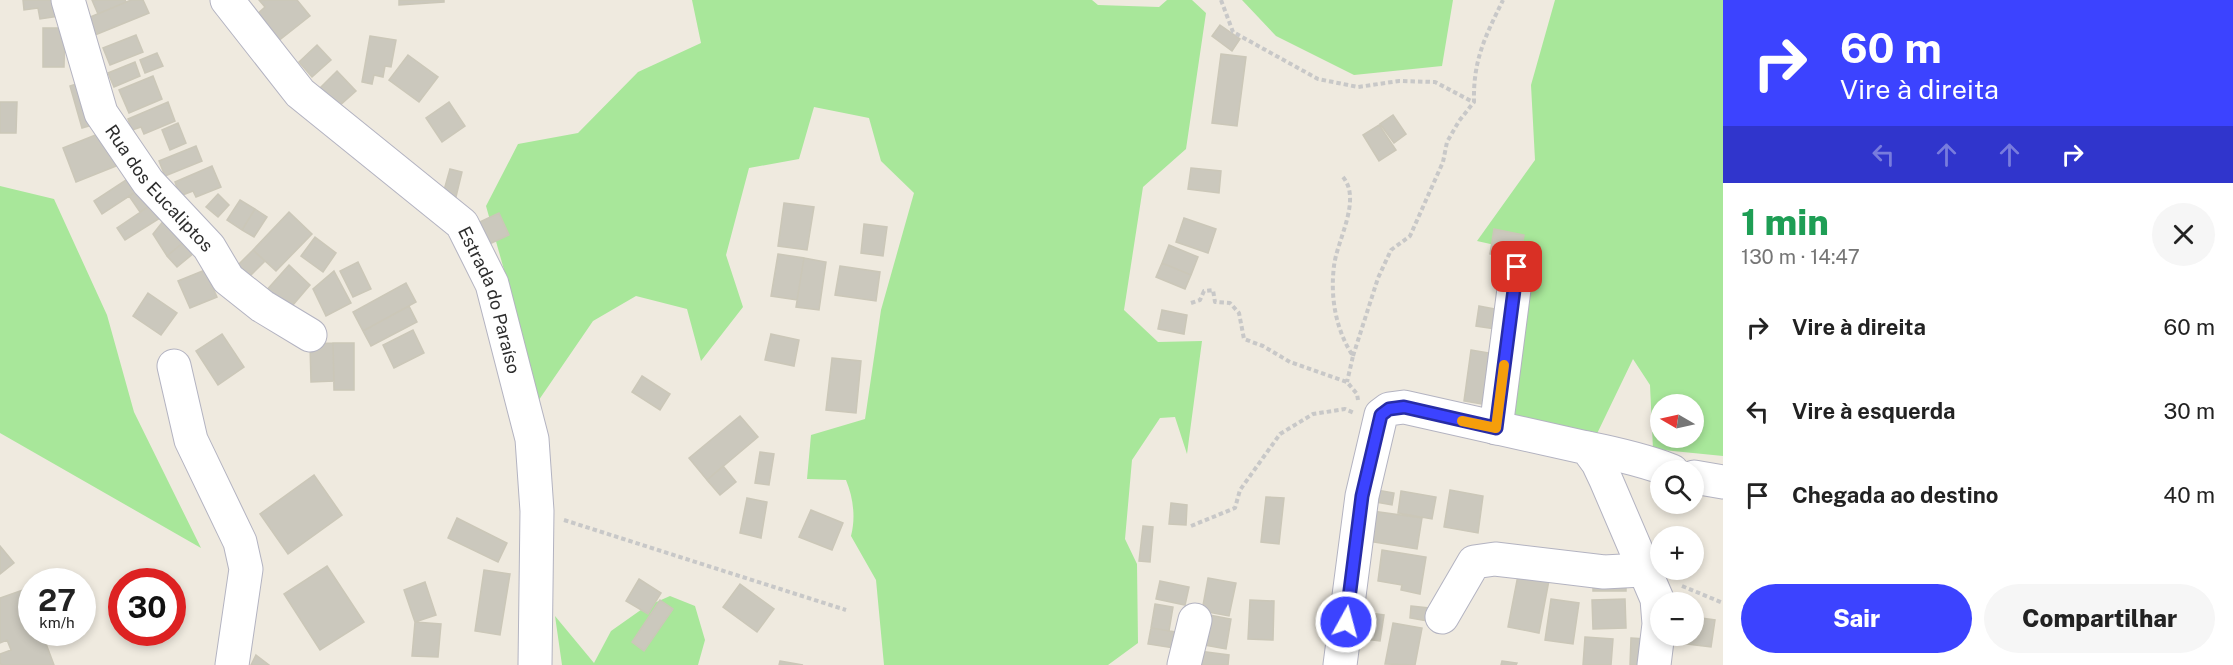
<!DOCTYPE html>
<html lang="pt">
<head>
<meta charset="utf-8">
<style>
	body { margin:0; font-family:"Public Sans",sans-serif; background:#f6f6f6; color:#222; height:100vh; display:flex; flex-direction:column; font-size:22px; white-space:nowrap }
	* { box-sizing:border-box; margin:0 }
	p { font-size:20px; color:#767676 }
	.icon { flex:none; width:33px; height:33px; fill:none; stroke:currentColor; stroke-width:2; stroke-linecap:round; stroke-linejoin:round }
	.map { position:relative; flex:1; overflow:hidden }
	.side { display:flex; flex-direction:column; background:#fff; width:510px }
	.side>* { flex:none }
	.guide { background:#3c43ff; color:#fff; overflow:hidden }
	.needle { width:39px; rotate:279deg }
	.buttons { position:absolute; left:1650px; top:394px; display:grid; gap:12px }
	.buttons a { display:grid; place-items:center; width:54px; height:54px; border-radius:50%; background:#fff; box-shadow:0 3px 9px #0003; font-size:30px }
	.speed { position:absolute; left:18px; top:568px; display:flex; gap:12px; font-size:30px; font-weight:700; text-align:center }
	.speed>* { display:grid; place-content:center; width:78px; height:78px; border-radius:50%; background:#fff; box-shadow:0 3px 9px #0003; line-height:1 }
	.speed small { font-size:15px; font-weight:400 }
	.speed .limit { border:9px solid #d22; background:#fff; color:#111 }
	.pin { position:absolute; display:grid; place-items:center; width:51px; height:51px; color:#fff; margin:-26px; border-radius:12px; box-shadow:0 3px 9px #0006 }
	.me { position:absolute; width:66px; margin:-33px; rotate:7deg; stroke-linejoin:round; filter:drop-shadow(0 0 4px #0008) }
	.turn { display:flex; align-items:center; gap:21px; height:126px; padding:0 18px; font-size:27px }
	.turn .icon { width:78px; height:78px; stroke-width:2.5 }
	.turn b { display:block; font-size:42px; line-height:51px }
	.lanes { display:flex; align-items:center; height:57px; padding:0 18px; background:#0003; justify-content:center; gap:30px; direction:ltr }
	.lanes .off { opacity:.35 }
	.round { display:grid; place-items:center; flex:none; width:63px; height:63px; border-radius:32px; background:#f6f6f6 }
	.summary { display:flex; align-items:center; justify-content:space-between; height:102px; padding:0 18px }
	h1 { font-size:36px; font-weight:800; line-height:45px; color:#1e9e55 }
	.button { display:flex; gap:12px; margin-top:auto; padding:12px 18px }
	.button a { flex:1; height:69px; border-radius:36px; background:#3c43ff; color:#fff; font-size:24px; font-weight:800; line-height:69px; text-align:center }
	.button a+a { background:#f6f6f6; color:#222 }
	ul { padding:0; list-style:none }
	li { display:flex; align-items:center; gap:18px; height:84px; padding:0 18px }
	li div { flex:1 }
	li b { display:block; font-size:22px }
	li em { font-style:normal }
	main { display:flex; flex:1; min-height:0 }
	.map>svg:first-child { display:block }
	.green { fill:#a8e79a; fill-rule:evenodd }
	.building { fill:#cbc8bd; stroke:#cbc7b8; stroke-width:1.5 }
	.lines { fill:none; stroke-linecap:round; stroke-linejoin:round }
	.minor-casing { stroke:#b3b3c1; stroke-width:35 }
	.path { stroke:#c8c8c8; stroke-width:4; stroke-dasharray:4.5 3; stroke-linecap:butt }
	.minor { stroke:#fff; stroke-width:33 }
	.route-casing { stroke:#272ca6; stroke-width:15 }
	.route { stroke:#3c43ff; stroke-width:10 }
	.slow { stroke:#f59e0b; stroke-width:10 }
	.labels { text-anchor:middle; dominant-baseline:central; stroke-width:6; stroke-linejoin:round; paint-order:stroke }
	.street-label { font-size:18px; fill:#2d2d2d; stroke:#fff }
</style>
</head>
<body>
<main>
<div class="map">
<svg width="1723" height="665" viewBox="0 0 1723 665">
	<rect width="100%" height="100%" fill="#efeadf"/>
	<!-- green -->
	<path class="green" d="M692,0H1092L1098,5L1159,7L1167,0H1192L1206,13L1186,149L1143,187L1124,310L1158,342L1202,341L1187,454L1175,417L1160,418L1132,460L1125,539L1137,564L1138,643L1108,665H884L876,580L851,536C856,517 853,497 846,480L807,479L811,435L865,419L881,310L914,193L881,161L869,118L814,107L799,159L749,168L726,255L743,307L701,361L687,309L636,296L593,321L532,410L510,291L486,206L518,144L578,133L638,72L701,43Z
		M1242,0H1453L1442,66L1354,75L1276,36Z
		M1555,0H1723V456L1653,449L1650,385L1633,359L1593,442L1510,416L1531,253L1477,241L1535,160L1531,85ZM1660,405H1694V438H1660Z
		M0,186L54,199L107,315L134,412L201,548L0,433Z
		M670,596L695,606L705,640L698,665H562L555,616L594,663L611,631L645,607Z"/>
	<!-- building -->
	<path class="building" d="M23,0H59L67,15L40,19L38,8L24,10Z
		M92,0H125L126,2L98,14Z
		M131,0H143L149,13L95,35L88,18Z
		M259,0H297L310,16L277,42L256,15L265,7Z
		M399,0H444V2L399,5Z
		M1220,25L1240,39L1232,51L1212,36Z
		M43,28H65L64,67H43Z
		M136,35L143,52L110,65L103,48Z
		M370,36L396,40L391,67L385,66L383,77L374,75L372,84L362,82Z
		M317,45L331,60L312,77L299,62Z
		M157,53L163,66L145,73L140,60Z
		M1221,54L1246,57L1237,126L1212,123Z
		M408,55L438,77L419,102L389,80Z
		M135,62L140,76L114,87L108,73Z
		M337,71L356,91L338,107L320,88Z
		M153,76L162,99L129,113L119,90Z
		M86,81L99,123L82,128L70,86Z
		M0,102H17L16,133H0Z
		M168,102L175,121L144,134L141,127L132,130L128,119Z
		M449,102L465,126L442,142L426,118Z
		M1393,115L1406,134L1394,143L1380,124Z
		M178,123L186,143L170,150L162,130Z
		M1379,125L1396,150L1379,161L1363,135Z
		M103,132L116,166L76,182L63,148Z
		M196,146L202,161L165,176L159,161Z
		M212,166L221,187L196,197L193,191L180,196L175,182Z
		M1191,168L1221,171L1219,193L1188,189Z
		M450,169L462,172L454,205L441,201Z
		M132,176L140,189L102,214L94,201Z
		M140,189L151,205L140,212L129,196Z
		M218,194L229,205L218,217L206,207Z
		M240,200L255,209L242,230L227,220Z
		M784,203L814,207L807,250L778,246Z
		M151,205L160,218L125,240L117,228Z
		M255,209L267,217L254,237L242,230Z
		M289,212L312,234L276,271L253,250Z
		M499,213L509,235L483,247L473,225Z
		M168,215L191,236L167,256L153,234Z
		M1184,218L1216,229L1208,253L1176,242Z
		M864,224L887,227L883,256L861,253Z
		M1494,229L1524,235L1520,259L1490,254Z
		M191,236L200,248L177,267L167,256Z
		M315,237L336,253L323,272L301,256Z
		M1169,245L1198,257L1191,275L1162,263Z
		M253,250L265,261L250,276L238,265Z
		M778,254L804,258L797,300L771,296Z
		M804,258L826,262L819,310L796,307Z
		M358,262L371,289L353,297L340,271Z
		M1162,263L1191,275L1185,289L1156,277Z
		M289,265L310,285L287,312L265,292Z
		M840,266L880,272L876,301L835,295Z
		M205,270L217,297L190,308L178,281Z
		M334,271L351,303L326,316L313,289Z
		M406,283L416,302L363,331L353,312Z
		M148,293L177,313L161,335L133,316Z
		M409,306L417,322L371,346L363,331Z
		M1479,306L1506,311L1502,330L1476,326Z
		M1162,310L1187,315L1184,334L1158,329Z
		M413,330L424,353L394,368L383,345Z
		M222,334L244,367L218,385L196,351Z
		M771,334L799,340L794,366L765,360Z
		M333,343L334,381L311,382L310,344Z
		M333,343H354V390H334Z
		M1471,350L1501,355L1493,406L1464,401Z
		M832,358L861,361L856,413L826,410Z
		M642,376L670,394L660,410L632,392Z
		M740,416L758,437L707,480L689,458Z
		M760,452L774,454L769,485L755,483Z
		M723,466L736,482L720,495L707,480Z
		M314,475L342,515L288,554L260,514Z
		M1377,490L1394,493L1392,505L1375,502Z
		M1450,490L1483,496L1478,533L1444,527Z
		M1401,491L1436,497L1432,519L1398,513Z
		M1266,497L1284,498L1279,544L1261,542Z
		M747,498L767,502L761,538L740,533Z
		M1171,503L1187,505L1186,525L1169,524Z
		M811,510L843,523L832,550L799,537Z
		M1372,511L1422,518L1417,549L1367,541Z
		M457,518L507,543L498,562L448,538Z
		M1143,526L1153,527L1150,562L1139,561Z
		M0,546L14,563L0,574Z
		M1382,550L1426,557L1420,594L1401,590L1402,585L1378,581Z
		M327,566L364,622L320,650L284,594Z
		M484,570L510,574L500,635L475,631Z
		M1519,570L1550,575L1539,633L1508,627Z
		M1593,577H1626V591H1593Z
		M1208,578L1236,583L1229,616L1202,611Z
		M639,579L661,593L648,614L626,601Z
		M1160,581L1189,587L1185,605L1156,599Z
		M425,582L436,615L415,622L404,590Z
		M740,584L774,609L757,632L723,607Z
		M26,589L32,603V633H42L54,665H1L0,662V654L11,650L7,640L0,643V598Z
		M1551,599L1579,603L1573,644L1545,640Z
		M1625,599L1626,628L1593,629L1592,600Z
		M660,600L673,609L644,651L632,642Z
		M1250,600L1274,601L1273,640L1248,639Z
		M1155,604L1173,607L1169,631L1151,628Z
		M1411,606L1429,608L1427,621L1410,618Z
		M1362,612L1384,615L1380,641L1357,638Z
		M1204,614L1231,619L1226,649L1198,644Z
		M1694,617L1715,620L1711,647L1679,643L1680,636H1694Z
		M415,622L441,624L438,657L412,656Z
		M1393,623L1422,628L1415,665L1385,664Z
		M1151,628L1183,633L1180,649L1148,644Z
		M1585,637L1613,639L1611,665H1583Z
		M1631,638L1646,639L1645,665H1630Z
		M1191,650L1229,655L1228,665H1189Z
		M256,655L269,665H251Z
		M780,661L803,665H779Z
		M1502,661L1517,663L1516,665H1501Z"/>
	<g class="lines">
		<!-- minor casing -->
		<g class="minor-casing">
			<g id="minor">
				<path id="s1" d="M68,0L101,113L148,182L209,247L228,279L262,306L310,335"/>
				<path id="s2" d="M227,0L300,93L462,224L492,284L532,439L537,511L535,665"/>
				<path d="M174,366L191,440L240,542L246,569L232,665"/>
				<path d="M1496,428L1517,266"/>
				<path d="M1587,448C1617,454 1644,460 1672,471"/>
				<path d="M1694,477L1723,482"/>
				<path d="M1442,617L1474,562L1495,559L1604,572L1642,570"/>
				<path d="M1184,665L1195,620"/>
				<path d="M1340,665L1362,496L1381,415L1389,409L1404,407L1587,448L1598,463L1606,480L1657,599L1659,624L1654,665"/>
			</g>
		</g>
		<!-- path -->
		<path class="path" d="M1221,0L1233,32L1318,79L1358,87L1399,81L1435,82L1473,102
			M1343,177C1362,200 1337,240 1334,266C1330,298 1336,330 1353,356L1347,382
			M1191,303L1200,300L1204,291L1213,290L1215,302L1230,303L1239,313L1244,339L1263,346L1290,362L1347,382L1357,394L1358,400
			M1353,356L1378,278L1391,250L1410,236L1443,162L1447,142L1459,121L1474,102C1473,60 1485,37 1503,0
			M564,520L846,610
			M1191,526L1235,508L1240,490L1280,434L1313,414L1345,409L1354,413
			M1682,586L1723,603"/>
		<!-- minor -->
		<use href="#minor" class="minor"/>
	</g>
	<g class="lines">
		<!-- route casing -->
		<g class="route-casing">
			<path id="route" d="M1346,622L1362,496L1381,415L1389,409L1404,407L1496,428L1517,267"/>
		</g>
		<!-- route -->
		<use href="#route" class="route"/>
		<!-- slow -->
		<path class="slow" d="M1462,421L1496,428L1504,365"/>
	</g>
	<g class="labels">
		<!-- street labels -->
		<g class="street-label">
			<text stroke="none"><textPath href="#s1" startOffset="213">Rua dos Eucaliptos</textPath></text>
			<text stroke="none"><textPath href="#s2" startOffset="408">Estrada do Paraíso</textPath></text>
		</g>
	</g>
</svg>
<div class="buttons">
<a><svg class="needle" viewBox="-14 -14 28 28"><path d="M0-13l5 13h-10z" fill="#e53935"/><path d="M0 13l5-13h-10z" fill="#767676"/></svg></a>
<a><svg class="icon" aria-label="search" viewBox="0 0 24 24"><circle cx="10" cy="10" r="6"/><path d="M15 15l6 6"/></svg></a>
<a>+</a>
<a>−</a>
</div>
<div class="speed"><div>27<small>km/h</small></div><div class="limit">30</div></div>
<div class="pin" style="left:1517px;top:267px;background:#d93025"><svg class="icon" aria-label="arrive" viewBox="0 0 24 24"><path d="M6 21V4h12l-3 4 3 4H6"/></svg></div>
<svg class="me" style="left:1346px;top:622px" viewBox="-20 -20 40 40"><circle r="17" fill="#3c43ff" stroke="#fff" stroke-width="3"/><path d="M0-11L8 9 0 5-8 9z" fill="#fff"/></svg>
</div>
<section class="side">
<div class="guide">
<div class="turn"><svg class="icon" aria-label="right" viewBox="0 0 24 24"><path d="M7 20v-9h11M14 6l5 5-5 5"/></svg><div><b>60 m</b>Vire à direita</div></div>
<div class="lanes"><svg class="icon off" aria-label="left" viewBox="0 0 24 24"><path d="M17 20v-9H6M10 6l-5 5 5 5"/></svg><svg class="icon off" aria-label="ahead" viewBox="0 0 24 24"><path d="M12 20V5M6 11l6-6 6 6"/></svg><svg class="icon off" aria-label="ahead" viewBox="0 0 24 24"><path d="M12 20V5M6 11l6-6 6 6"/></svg><svg class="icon" aria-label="right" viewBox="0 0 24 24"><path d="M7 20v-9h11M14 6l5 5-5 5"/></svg></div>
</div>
<div class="summary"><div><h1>1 min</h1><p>130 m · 14:47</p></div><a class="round"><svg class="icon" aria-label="close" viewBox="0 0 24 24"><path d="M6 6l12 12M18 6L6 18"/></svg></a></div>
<ul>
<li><svg class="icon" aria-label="right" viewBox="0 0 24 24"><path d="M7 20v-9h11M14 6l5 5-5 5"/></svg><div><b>Vire à direita</b></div><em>60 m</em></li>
<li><svg class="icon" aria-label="left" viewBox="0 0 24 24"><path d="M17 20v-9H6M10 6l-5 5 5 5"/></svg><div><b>Vire à esquerda</b></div><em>30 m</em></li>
<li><svg class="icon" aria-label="arrive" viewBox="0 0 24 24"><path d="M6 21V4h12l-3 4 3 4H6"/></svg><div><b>Chegada ao destino</b></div><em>40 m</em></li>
</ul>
<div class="button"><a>Sair</a><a>Compartilhar</a></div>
</section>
</main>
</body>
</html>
